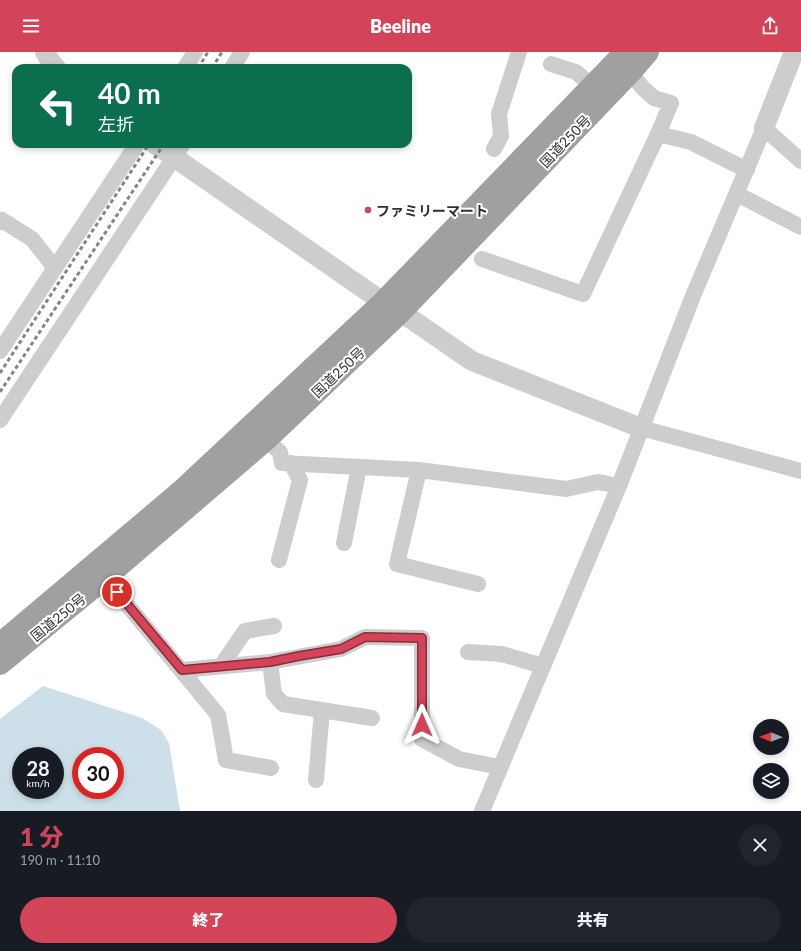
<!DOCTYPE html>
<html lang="ja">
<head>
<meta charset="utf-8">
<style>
	body { margin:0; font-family:Lato,"Noto Sans JP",sans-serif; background:#20242c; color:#f1f3f6; height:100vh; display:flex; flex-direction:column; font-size:15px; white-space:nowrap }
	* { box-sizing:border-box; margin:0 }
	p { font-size:13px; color:#9ea1a6 }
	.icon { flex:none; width:22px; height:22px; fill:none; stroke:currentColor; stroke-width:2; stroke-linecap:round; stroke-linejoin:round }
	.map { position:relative; height:759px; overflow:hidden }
	.side { display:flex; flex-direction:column; background:#171b24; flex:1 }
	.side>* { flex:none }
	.banner { position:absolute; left:12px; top:12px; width:400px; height:84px; border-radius:12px; box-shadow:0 2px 6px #0003; background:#0b6e4f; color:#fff; overflow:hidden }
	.needle { width:26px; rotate:271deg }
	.fabs { position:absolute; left:753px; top:667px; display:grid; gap:8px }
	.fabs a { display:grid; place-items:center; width:36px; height:36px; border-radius:50%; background:#171b24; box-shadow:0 2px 6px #0003; font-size:20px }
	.speed { position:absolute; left:12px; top:695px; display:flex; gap:8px; font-size:20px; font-weight:700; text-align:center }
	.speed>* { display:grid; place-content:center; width:52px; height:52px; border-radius:50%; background:#171b24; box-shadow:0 2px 6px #0003; line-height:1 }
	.speed small { font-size:10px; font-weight:400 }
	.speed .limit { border:6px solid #d22; background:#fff; color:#111 }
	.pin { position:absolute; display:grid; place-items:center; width:34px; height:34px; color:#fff; margin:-17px; border:2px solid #fff; border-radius:50%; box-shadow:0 1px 4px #0007 }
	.me { position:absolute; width:44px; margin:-22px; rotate:0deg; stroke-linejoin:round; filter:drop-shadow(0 0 3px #0008) }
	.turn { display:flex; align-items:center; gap:14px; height:84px; padding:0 20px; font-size:18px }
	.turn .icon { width:52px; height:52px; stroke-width:2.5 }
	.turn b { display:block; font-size:28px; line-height:34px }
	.round { display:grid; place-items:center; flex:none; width:42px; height:42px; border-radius:21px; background:#20242c }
	.headline { display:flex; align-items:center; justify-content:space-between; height:68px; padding:0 20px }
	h1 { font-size:24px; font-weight:800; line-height:30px; color:#d44459 }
	.cta { display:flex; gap:8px; margin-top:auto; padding:8px 20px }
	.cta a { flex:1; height:46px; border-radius:24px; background:#d44459; color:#fff; font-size:16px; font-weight:800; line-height:46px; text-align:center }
	.cta a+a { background:#20242c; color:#f1f3f6 }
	header { display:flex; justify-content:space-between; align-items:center; height:52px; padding:0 20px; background:#d44459; color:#fff; font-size:18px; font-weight:800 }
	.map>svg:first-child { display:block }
	.water { fill:#cde0e9; fill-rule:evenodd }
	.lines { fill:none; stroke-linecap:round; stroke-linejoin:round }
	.minor { stroke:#cdcdcd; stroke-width:16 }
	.tertiary { stroke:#cdcdcd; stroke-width:20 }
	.trunk { stroke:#a0a0a0; stroke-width:22 }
	.rail { stroke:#858585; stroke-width:3; stroke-dasharray:4 3; stroke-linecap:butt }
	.route-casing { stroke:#8a2c3a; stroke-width:10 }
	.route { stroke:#d44459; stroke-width:7 }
	.poi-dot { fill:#d44459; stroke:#fff; stroke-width:1.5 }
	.labels { text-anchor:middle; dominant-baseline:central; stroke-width:4; stroke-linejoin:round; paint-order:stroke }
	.street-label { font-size:14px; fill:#303030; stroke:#fff }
	.poi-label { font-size:14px; font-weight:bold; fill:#303030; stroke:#fff; text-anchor:start }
</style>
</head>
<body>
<header><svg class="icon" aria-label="menu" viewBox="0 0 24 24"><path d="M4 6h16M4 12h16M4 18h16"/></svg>Beeline<svg class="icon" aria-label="share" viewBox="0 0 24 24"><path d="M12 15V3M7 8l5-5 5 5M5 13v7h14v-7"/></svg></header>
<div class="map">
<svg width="801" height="759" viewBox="0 0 801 759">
	<rect width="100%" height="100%" fill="#fff"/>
	<!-- water -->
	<path class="water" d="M43,634L142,666L161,678L169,691L180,759H0V667ZM21,704H55V738H21ZM81,704H115V738H81Z"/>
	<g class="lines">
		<!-- minor -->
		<path class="minor" d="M551,12L576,20L592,34
			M185,16L195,0
			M232,16L242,0
			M630,21L643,36L654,46L671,51L658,82
			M494,97L501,84L499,62L519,0
			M737,142L801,175
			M0,170L2,168L32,187L55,216
			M482,207L583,242L658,82L691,90L747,118
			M0,299L137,92
			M0,368L183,92
			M641,376L801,419
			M266,388L280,400L282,411L419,418L566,437L598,430L619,434
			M419,418L397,512L478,532
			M344,491L359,415
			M279,508L300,428L291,411
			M105,526L218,663L226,708L271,716
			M468,600L502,602L543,614
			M270,610L274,642L283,652L372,666
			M221,614L245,579L274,574
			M182,618L270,610L341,597L365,585L422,586V687L459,707L500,715
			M316,728L322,658
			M482,759L619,434L693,244L764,76L801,109"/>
		<!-- tertiary -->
		<path class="tertiary" d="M45,0L51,10L56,16
			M764,76L794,0
			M155,92L383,250L401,260L472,309L641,376"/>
		<!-- trunk -->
		<path class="trunk" d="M0,592L181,439L383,250L625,0
			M0,612L105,526L266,388L401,260L630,21L648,0"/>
		<!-- rail -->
		<path class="rail" d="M198,16L208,0
			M212,16L222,0
			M0,321L149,92
			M0,340L164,92"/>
	</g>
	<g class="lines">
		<!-- route casing -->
		<g class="route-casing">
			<path id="route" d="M117,540L182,618L270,610L299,604L341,597L365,585L422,586V673"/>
		</g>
		<!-- route -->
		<use href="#route" class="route"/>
	</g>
	<!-- markers -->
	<circle class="poi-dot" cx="368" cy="158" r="4"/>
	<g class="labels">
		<!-- street labels -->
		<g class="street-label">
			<text transform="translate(565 89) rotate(-46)">国道250号</text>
			<text transform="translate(338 320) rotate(-43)">国道250号</text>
			<text transform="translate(58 565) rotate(-39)">国道250号</text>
		</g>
		<!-- poi labels -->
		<g class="poi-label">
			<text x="376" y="158">ファミリーマート</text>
		</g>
	</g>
</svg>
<div class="fabs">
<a><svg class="needle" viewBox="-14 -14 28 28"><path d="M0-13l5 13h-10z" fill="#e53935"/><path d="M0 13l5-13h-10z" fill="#9ea1a6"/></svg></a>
<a><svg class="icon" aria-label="layers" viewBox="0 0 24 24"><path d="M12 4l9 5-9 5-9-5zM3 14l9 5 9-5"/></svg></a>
</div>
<div class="speed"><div>28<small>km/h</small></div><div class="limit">30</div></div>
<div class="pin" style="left:117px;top:540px;background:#d93025"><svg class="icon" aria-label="arrive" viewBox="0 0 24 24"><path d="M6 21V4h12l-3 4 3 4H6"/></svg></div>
<svg class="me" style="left:422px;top:673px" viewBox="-20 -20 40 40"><path d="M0-17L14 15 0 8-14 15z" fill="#d44459" stroke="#fff" stroke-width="4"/></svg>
<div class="banner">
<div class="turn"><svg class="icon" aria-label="left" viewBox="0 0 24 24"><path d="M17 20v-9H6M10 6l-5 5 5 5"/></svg><div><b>40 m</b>左折</div></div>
</div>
</div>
<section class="side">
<div class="headline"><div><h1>1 分</h1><p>190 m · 11:10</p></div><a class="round"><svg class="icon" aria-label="close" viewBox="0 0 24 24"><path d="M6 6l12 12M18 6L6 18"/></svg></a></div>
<div class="cta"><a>終了</a><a>共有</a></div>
</section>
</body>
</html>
